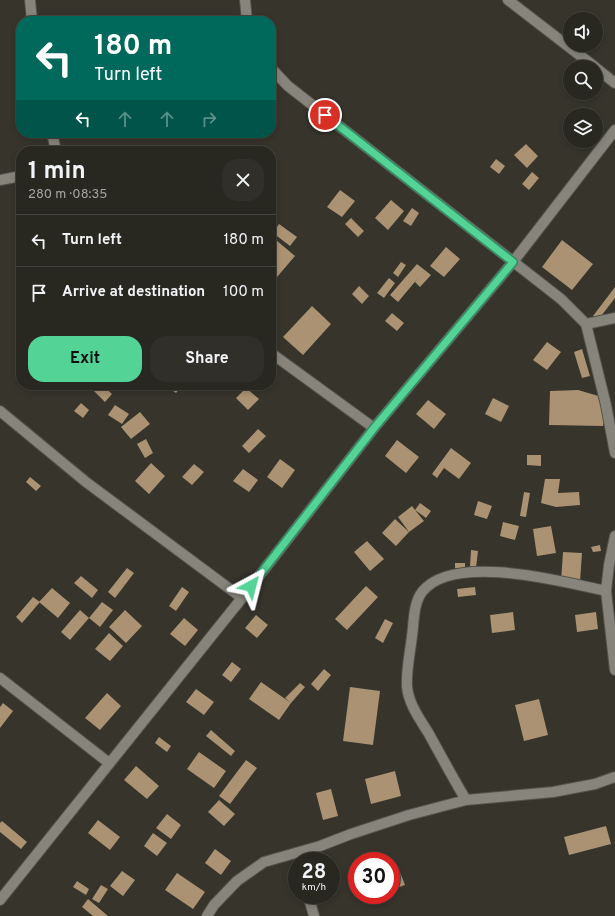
<!DOCTYPE html>
<html lang="en">
<head>
<meta charset="utf-8">
<style>
	body { margin:0; font-family:Overpass,sans-serif; background:#302f29; color:#f1f3f6; height:100vh; display:flex; flex-direction:column; font-size:15px; white-space:nowrap }
	* { box-sizing:border-box; margin:0 }
	p { font-size:13px; color:#a5a5a5 }
	.icon { flex:none; width:22px; height:22px; fill:none; stroke:currentColor; stroke-width:2; stroke-linecap:round; stroke-linejoin:round }
	.map { position:relative; flex:1; overflow:hidden }
	.panel { position:absolute; left:16px; top:146px; width:260px; height:244px; display:flex; flex-direction:column; background:#282720; border-radius:16px; box-shadow:0 2px 6px #0003,0 0 0 1px #44443e }
	.panel>* { flex:none }
	.guide { position:absolute; left:16px; top:16px; width:260px; height:122px; border-radius:16px; box-shadow:0 2px 6px #0003,0 0 0 1px #44443e; background:#00695c; color:#fff; overflow:hidden }
	.fabs { position:absolute; left:563px; top:12px; display:grid; gap:8px }
	.fabs a { display:grid; place-items:center; width:40px; height:40px; border-radius:50%; background:#282720; box-shadow:0 2px 6px #0003,0 0 0 1px #44443e; font-size:20px }
	.speed { position:absolute; left:288px; top:852px; display:flex; gap:8px; font-size:20px; font-weight:700; text-align:center }
	.speed>* { display:grid; place-content:center; width:52px; height:52px; border-radius:50%; background:#282720; box-shadow:0 2px 6px #0003,0 0 0 1px #44443e; line-height:1 }
	.speed small { font-size:10px; font-weight:400 }
	.speed .limit { border:6px solid #d22; background:#fff; color:#111 }
	.pin { position:absolute; display:grid; place-items:center; width:34px; height:34px; color:#fff; margin:-17px; border:2px solid #fff; border-radius:50%; box-shadow:0 1px 4px #0007 }
	.me { position:absolute; width:44px; margin:-22px; rotate:38deg; stroke-linejoin:round; filter:drop-shadow(0 0 3px #0008) }
	.turn { display:flex; align-items:center; gap:14px; height:84px; padding:0 12px; font-size:18px }
	.turn .icon { width:52px; height:52px; stroke-width:2.5 }
	.turn b { display:block; font-size:28px; line-height:34px }
	.lanes { display:flex; align-items:center; height:38px; padding:0 12px; background:#0003; justify-content:center; gap:20px; direction:ltr }
	.lanes .off { opacity:.35 }
	.round { display:grid; place-items:center; flex:none; width:42px; height:42px; border-radius:16px; background:#302f29 }
	.overview { display:flex; align-items:center; justify-content:space-between; height:68px; padding:0 12px }
	h1 { font-size:24px; font-weight:700; line-height:30px }
	.button { display:flex; gap:8px; margin-top:auto; padding:8px 12px }
	.button a { flex:1; height:46px; border-radius:16px; background:#53d396; color:#111; font-size:16px; font-weight:700; line-height:46px; text-align:center }
	.button a+a { background:#302f29; color:#f1f3f6 }
	ul { padding:0; list-style:none }
	li { display:flex; align-items:center; gap:12px; height:52px; padding:0 12px; border-top:1px solid #44443e }
	li div { flex:1 }
	li b { display:block; font-size:15px }
	li em { font-style:normal }
	.map>svg:first-child { display:block }
	.building { fill:#aa9272 }
	.lines { fill:none; stroke-linecap:round; stroke-linejoin:round }
	.street-casing { stroke:#53524b; stroke-width:12 }
	.street { stroke:#87847b; stroke-width:10 }
	.route-casing { stroke:#368962; stroke-width:10 }
	.route { stroke:#53d396; stroke-width:7 }
</style>
</head>
<body>
<div class="map">
<svg width="615" height="916" viewBox="0 0 615 916">
	<rect width="100%" height="100%" fill="#36342b"/>
	<!-- building -->
	<path class="building" d="M526,144L538,156L527,168L514,155Z
		M496,159L505,166L499,174L490,167Z
		M532,172L539,178L529,190L522,184Z
		M340,190L355,201L342,217L327,207Z
		M391,200L404,211L388,230L375,218Z
		M412,208L419,213L411,226L403,221Z
		M351,218L364,231L358,237L345,224Z
		M279,224L297,237L290,246L273,233Z
		M276,240L295,256L271,284V246Z
		M562,240L593,264L572,290L542,267Z
		M446,247L460,259L444,277L430,266Z
		M401,262L406,265L398,277L393,273Z
		M417,264L431,275L420,287L415,282L419,277L398,302L390,295Z
		M389,278L395,283L384,298L377,293Z
		M359,286L369,296L362,304L352,294Z
		M615,287V298L598,320L593,316Z
		M312,306L331,324L303,355L283,337Z
		M392,313L404,323L397,331L385,321Z
		M547,342L561,352L547,370L533,360Z
		M582,349L590,376L582,378L574,352Z
		M97,385H102L112,394L105,402L93,390Z
		M165,385H183L176,393Z
		M246,388L259,399L248,410L236,398Z
		M578,390L602,397L606,415L603,426L549,425L550,391Z
		M493,398L509,406L501,422L485,414Z
		M428,400L446,414L434,429L416,414Z
		M81,403L89,410L83,418L74,411Z
		M115,405L129,414L122,424L108,415Z
		M140,412L150,424L131,439L121,427Z
		M258,429L266,436L249,453L242,446Z
		M146,439L153,453L145,458L137,444Z
		M397,440L419,457L406,473L385,456Z
		M451,448L471,463L459,479L444,468L437,478L432,474Z
		M527,455H541V466L527,465Z
		M280,459L295,470L282,488L267,477Z
		M151,463L165,476L149,494L135,481Z
		M194,464L204,472L192,485L182,477Z
		M243,469L258,480L249,492L233,481Z
		M30,477L41,486L36,491L26,482Z
		M545,479H560L558,493L579,492L580,505L556,507L541,503Z
		M524,492L530,493L526,517L520,516Z
		M478,501L492,506L487,519L474,515Z
		M420,503L431,511L426,518L415,510L424,521L409,532L396,546L382,533L395,519L409,532L398,517L412,506L415,510Z
		M503,522L519,526L515,540L500,536Z
		M551,526L556,553L537,556L533,529Z
		M367,541L384,559L370,571L354,552Z
		M600,545L601,551L593,552L591,547Z
		M471,550L478,551L476,568L470,567Z
		M563,552L582,553L580,582L561,581Z
		M455,563H465V568H455Z
		M127,568L134,573L115,598L108,592Z
		M81,576L98,590L92,598L74,583Z
		M366,586L378,597L347,630L335,619Z
		M182,587L189,592L176,611L169,606Z
		M475,587L476,595L458,597L457,589Z
		M52,588L70,603L58,618L39,602Z
		M33,597L40,602L22,623L16,617Z
		M102,602L113,610L100,627L89,618Z
		M80,610L89,618L70,640L61,632Z
		M125,610L142,626L126,643L109,627Z
		M513,612L515,630L492,633L490,615Z
		M596,612L598,629L577,632L575,615Z
		M256,615L268,625L257,638L245,628Z
		M184,618L198,630L185,646L170,634Z
		M385,619L393,623L383,643L375,638Z
		M109,633L123,646L110,661L95,649Z
		M232,662L241,669L231,682L222,675Z
		M324,669L331,675L318,691L311,684Z
		M261,682L291,703L279,720L249,699Z
		M300,683L305,687L291,703L285,698Z
		M350,687L380,691L373,745L343,741Z
		M196,689L214,702L204,715L186,702Z
		M107,693L121,706L100,730L85,718Z
		M539,699L548,735L524,741L515,705Z
		M3,703L13,711L0,728V707Z
		M211,730L235,751L231,756L206,736Z
		M159,737L171,746L167,752L155,743Z
		M199,752L226,771L214,788L187,769Z
		M246,760L257,768L230,804L219,796Z
		M136,766L159,786L147,799L124,780Z
		M395,771L401,796L371,804L365,779Z
		M331,789L338,816L323,820L316,793Z
		M219,800L235,814L224,826L208,812Z
		M167,814L181,825L171,839L156,828Z
		M98,820L120,837L110,850L88,833Z
		M2,821L27,842L21,849L0,832V823Z
		M606,826L611,844L569,855L564,837Z
		M153,833L167,843L157,856L144,846Z
		M215,849L231,861L221,875L205,863Z
		M398,867L405,885L391,890V869Z
		M122,871L135,880L123,896L110,886Z
		M177,873L205,892L193,909L165,890Z
		M77,881L89,889L86,895L73,887Z
		M101,885L108,889L99,903L92,899Z
		M88,899L108,916H93L82,907Z"/>
	<g class="lines">
		<!-- street casing -->
		<g class="street-casing">
			<path id="street" d="M30,0L32,21
				M245,0L247,21
				M508,0L595,67
				M271,68L288,86L561,299L586,324L606,405L615,453
				M596,68L615,83
				M52,133L56,151
				M0,180L21,176
				M586,324L615,318
				M271,353L374,428
				M0,411L86,482L242,598
				M615,536L609,565L606,591L615,670
				M0,678L109,763
				M466,800C453,778 441,756 429,734C420,719 409,705 407,687C406,670 410,654 412,636C414,623 413,604 422,592C453,552 564,582 606,591
				M308,895L314,916
				M0,900L242,598L374,428L513,262L615,130
				M207,916L214,905L237,881L264,862L320,846L351,834L409,815L466,800L553,792L595,784L615,777"/>
		</g>
		<!-- street -->
		<use href="#street" class="street"/>
	</g>
	<g class="lines">
		<!-- route casing -->
		<g class="route-casing">
			<path id="route" d="M251,586L374,428L513,262L325,115"/>
		</g>
		<!-- route -->
		<use href="#route" class="route"/>
	</g>
</svg>
<div class="fabs">
<a><svg class="icon" aria-label="sound" viewBox="0 0 24 24"><path d="M4 9h4l5-4v14l-5-4H4zM17 9q2 3 0 6"/></svg></a>
<a><svg class="icon" aria-label="search" viewBox="0 0 24 24"><circle cx="10" cy="10" r="6"/><path d="M15 15l6 6"/></svg></a>
<a><svg class="icon" aria-label="layers" viewBox="0 0 24 24"><path d="M12 4l9 5-9 5-9-5zM3 14l9 5 9-5"/></svg></a>
</div>
<div class="speed"><div>28<small>km/h</small></div><div class="limit">30</div></div>
<div class="pin" style="left:325px;top:115px;background:#d93025"><svg class="icon" aria-label="arrive" viewBox="0 0 24 24"><path d="M6 21V4h12l-3 4 3 4H6"/></svg></div>
<svg class="me" style="left:251px;top:586px" viewBox="-20 -20 40 40"><path d="M0-17L14 15 0 8-14 15z" fill="#53d396" stroke="#fff" stroke-width="4"/></svg>
<div class="guide">
<div class="turn"><svg class="icon" aria-label="left" viewBox="0 0 24 24"><path d="M17 20v-9H6M10 6l-5 5 5 5"/></svg><div><b>180 m</b>Turn left</div></div>
<div class="lanes"><svg class="icon" aria-label="left" viewBox="0 0 24 24"><path d="M17 20v-9H6M10 6l-5 5 5 5"/></svg><svg class="icon off" aria-label="ahead" viewBox="0 0 24 24"><path d="M12 20V5M6 11l6-6 6 6"/></svg><svg class="icon off" aria-label="ahead" viewBox="0 0 24 24"><path d="M12 20V5M6 11l6-6 6 6"/></svg><svg class="icon off" aria-label="right" viewBox="0 0 24 24"><path d="M7 20v-9h11M14 6l5 5-5 5"/></svg></div>
</div>
<section class="panel">
<div class="overview"><div><h1>1 min</h1><p>280 m · 08:35</p></div><a class="round"><svg class="icon" aria-label="close" viewBox="0 0 24 24"><path d="M6 6l12 12M18 6L6 18"/></svg></a></div>
<ul>
<li><svg class="icon" aria-label="left" viewBox="0 0 24 24"><path d="M17 20v-9H6M10 6l-5 5 5 5"/></svg><div><b>Turn left</b></div><em>180 m</em></li>
<li><svg class="icon" aria-label="arrive" viewBox="0 0 24 24"><path d="M6 21V4h12l-3 4 3 4H6"/></svg><div><b>Arrive at destination</b></div><em>100 m</em></li>
</ul>
<div class="button"><a>Exit</a><a>Share</a></div>
</section>
</div>
</body>
</html>
